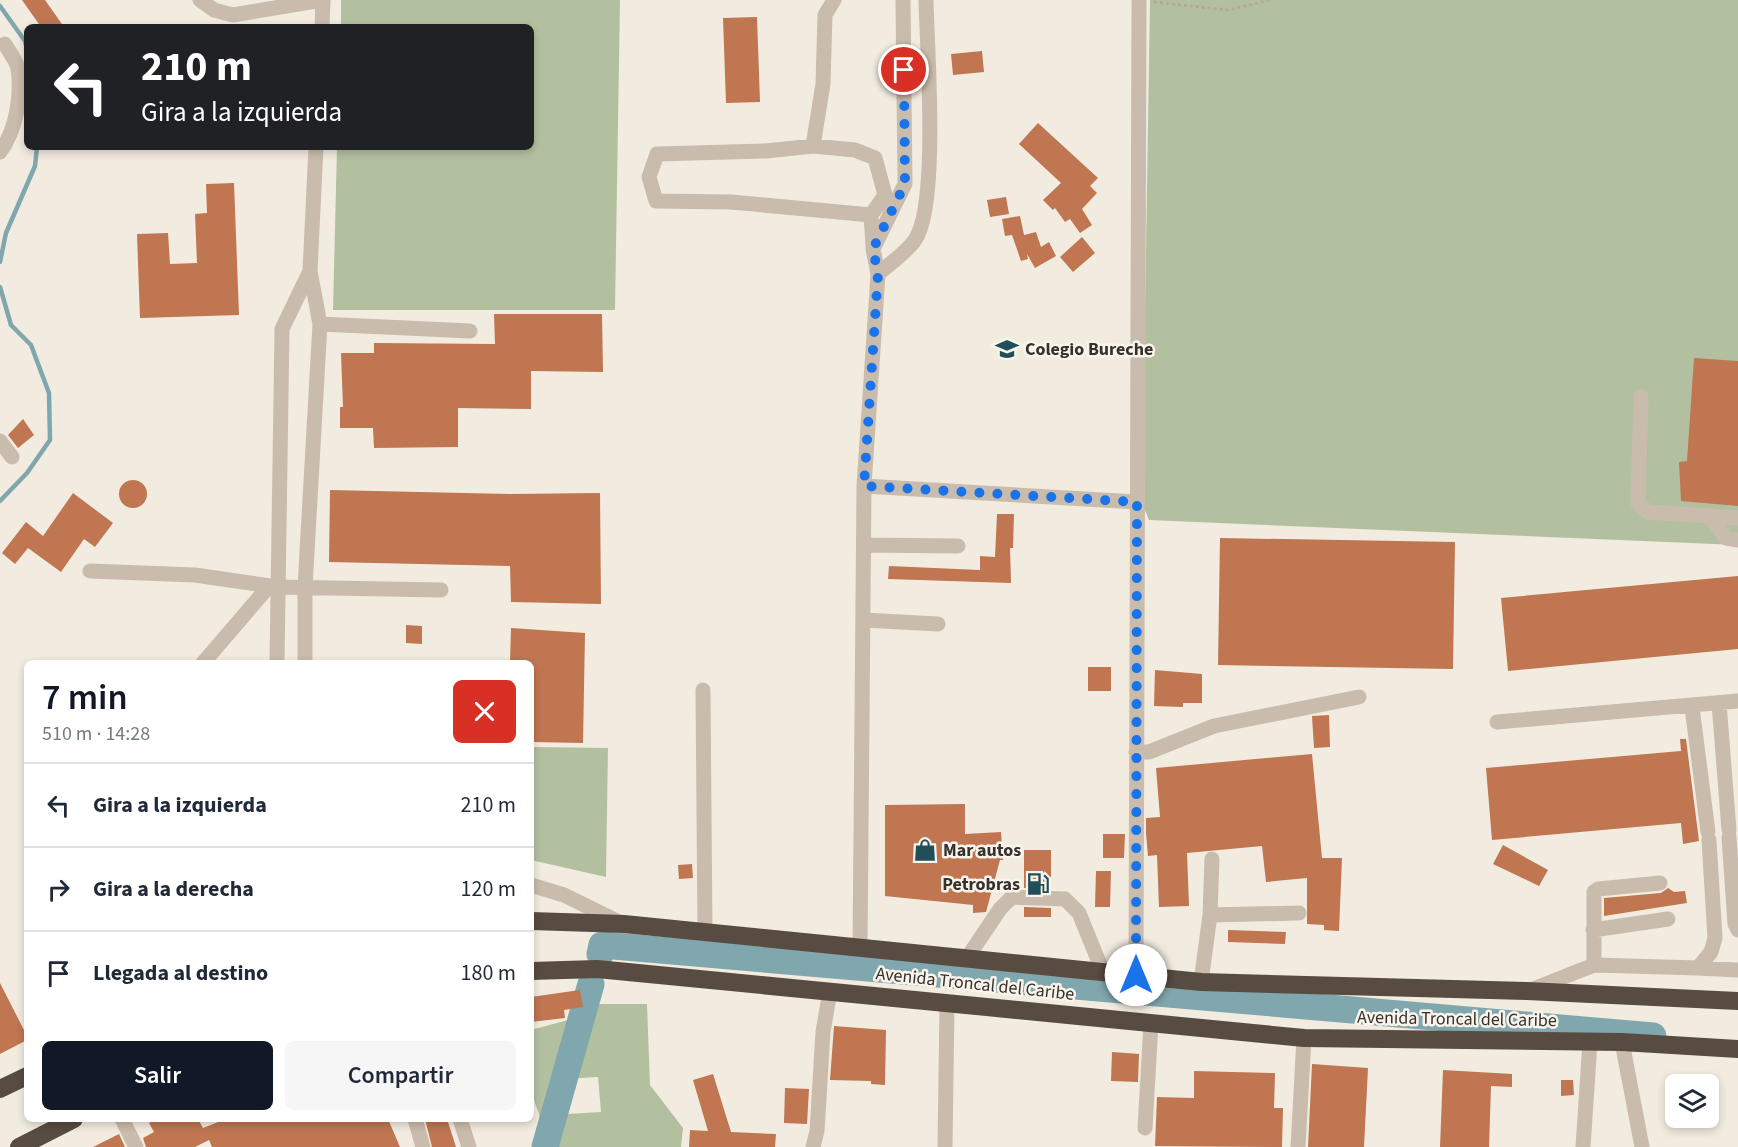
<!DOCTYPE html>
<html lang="es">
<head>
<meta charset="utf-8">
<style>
	body { margin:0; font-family:"Source Sans 3",sans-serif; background:#f6f6f7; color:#1f2937; height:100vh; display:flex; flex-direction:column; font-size:22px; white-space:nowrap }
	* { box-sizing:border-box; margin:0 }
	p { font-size:20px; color:#747a83 }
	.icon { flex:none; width:33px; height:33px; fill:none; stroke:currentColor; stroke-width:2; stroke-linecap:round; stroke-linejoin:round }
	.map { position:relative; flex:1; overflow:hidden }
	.drawer { position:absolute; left:24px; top:660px; width:510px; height:462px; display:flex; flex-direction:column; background:#fff; border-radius:9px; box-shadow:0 3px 9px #0003 }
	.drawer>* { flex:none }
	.top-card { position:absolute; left:24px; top:24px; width:510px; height:126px; border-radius:9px; box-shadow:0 3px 9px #0003; background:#202124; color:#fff; overflow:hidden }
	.tools { position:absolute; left:1665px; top:1074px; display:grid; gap:12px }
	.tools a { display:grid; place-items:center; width:54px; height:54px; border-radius:9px; background:#fff; box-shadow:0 3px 9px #0003; font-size:30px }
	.pin { position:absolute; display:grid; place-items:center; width:51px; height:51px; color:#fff; margin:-26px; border:3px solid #fff; border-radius:50%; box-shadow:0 2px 6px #0007 }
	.me { position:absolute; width:66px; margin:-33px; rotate:0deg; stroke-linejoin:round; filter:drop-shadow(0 0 4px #0008) }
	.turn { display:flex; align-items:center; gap:21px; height:126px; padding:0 18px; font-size:27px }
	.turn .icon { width:78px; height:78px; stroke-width:2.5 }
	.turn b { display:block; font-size:42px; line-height:51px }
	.round { display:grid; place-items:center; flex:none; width:63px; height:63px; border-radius:9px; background:#f6f6f7 }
	.overview { display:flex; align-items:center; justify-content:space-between; height:102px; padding:0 18px }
	h1 { font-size:36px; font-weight:600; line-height:45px; color:#111827 }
	.cta { display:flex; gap:12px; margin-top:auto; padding:12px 18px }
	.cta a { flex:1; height:69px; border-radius:9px; background:#111827; color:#fff; font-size:24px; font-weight:600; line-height:69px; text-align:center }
	.cta a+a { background:#f6f6f7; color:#1f2937 }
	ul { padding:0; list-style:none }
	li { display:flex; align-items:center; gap:18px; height:84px; padding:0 18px; border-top:2px solid #e0e1e3 }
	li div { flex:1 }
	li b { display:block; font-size:22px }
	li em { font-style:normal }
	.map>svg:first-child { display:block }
	.green { fill:#b3c0a0; fill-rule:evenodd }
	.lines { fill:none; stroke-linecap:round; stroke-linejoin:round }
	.stream { stroke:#80a7ad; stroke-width:4.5 }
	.river { stroke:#80a7ad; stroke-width:27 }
	.building { fill:#bf7651 }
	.path { stroke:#b5a796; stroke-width:3; stroke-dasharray:3 3; stroke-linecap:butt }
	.minor { stroke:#cabcac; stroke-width:15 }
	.highway { stroke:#584b42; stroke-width:18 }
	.route { stroke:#1a73e8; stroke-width:10; stroke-dasharray:0 18 }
	.labels { text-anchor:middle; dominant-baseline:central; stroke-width:5; stroke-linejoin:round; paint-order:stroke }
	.poi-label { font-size:18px; font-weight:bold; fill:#38302b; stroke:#f9f5ec; text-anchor:start }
	.street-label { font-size:18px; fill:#38302b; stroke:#f9f5ec }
</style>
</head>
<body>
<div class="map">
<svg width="1738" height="1147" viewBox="0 0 1738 1147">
	<rect width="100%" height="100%" fill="#f2ebe0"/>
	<!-- green -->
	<path class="green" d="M341,0H620L615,310H333L337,147H531V27H341Z
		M1150,0H1738V545L1149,520L1142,503Z
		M531,747L608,748L606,877L531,860Z
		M594,1004H647L650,1085L683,1128L681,1147H543V1125L531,1092V1030L568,1020ZM598,1077L601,1112L566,1114L563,1079Z"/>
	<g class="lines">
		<!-- stream -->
		<path class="stream" d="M0,6L25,41L27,50
			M0,262L6,233L35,166L37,147
			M0,287L11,325L31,345L49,393L50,440L27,473L0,501"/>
		<!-- river -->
		<path class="river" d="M600,954L602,945L1653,1036
			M545,1147L591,984"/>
	</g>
	<!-- building -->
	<path class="building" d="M22,0H45L64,27H41Z
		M757,17L760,102L726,103L723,18Z
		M982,51L984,72L953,75L951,54Z
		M1038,123L1098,178L1090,186L1097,193L1082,209L1092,225L1080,233L1070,219L1065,222L1055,208L1053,210L1043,200L1061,183L1019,144Z
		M234,183L239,315L140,318L137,234L168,233L170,264L197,263L195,214L207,213L206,184Z
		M1006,197L1009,214L990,217L987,200Z
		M1020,216L1024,235L1036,232L1041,247L1049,242L1056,256L1035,268L1027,254L1028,259L1021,261L1012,235L1005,236L1002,219Z
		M1082,237L1095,253L1073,272L1060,257Z
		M494,314H602L603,372L531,371V409L458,408V447L374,448L373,428H340V407H343L341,353H374V343L495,344Z
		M1694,358L1738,361V506L1681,501L1679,462L1687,461Z
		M23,419L34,435L18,448L8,435Z
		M119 494a14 14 0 1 1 28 0a14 14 0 1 1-28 0Z
		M330,490L511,494L600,493L601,604L511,602L510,566L329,562Z
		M73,493L113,523L95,547L84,539L61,572L28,548L15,564L2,553L26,522L43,536Z
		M997,514H1014L1013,548H1010L1011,583L888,579L889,566L980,570V556L995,557Z
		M1220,538L1455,542L1453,669L1218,665Z
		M1738,576V649L1508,671L1501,598Z
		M406,625L422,626V644L406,643Z
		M511,628L585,633L583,743L531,742V663H510Z
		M1088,667H1111V691H1088Z
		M1155,670L1202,674V703H1183V707L1154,706Z
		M1329,715L1330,747L1314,748L1312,716Z
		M1680,739H1686L1699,841L1683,844L1681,823L1492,840L1486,768L1681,751Z
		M1312,754L1322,858H1342L1339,931L1324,930V925L1307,924V878L1266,882L1262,846L1187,853L1189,906L1159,907L1157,855L1148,856L1146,833V818L1160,817L1156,768Z
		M965,804V834L1001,832L1003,860H1000L986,912L973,913V905L885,896V805Z
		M1103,834H1125L1124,858H1103Z
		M1503,845L1548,870L1539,886L1493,864Z
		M1024,850H1051V889L1024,888Z
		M692,864L693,878L679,879L678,865Z
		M1096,871H1111L1110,907H1095Z
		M1668,888L1674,892L1685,891L1687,903L1604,916V898L1661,893Z
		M1024,907L1051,908V917H1024Z
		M1228,930L1286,932L1285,944L1228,942Z
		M0,983L27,1036V1040L0,1054Z
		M580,990L583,1007L564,1010L565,1018L531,1022V997Z
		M834,1026L886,1030L885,1085L871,1084V1081L830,1080Z
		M1112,1052L1139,1054L1138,1082L1111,1081Z
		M1312,1064L1368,1068L1364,1147H1308Z
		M1443,1070L1512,1074V1087L1491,1086L1489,1147H1440Z
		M1194,1071L1275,1073L1274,1108H1283L1282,1147L1155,1146L1157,1097L1194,1098Z
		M713,1074L731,1132L776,1134L775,1147H689L690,1130L708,1131L693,1080Z
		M1561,1080H1573L1574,1095L1561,1096Z
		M785,1088L809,1089L807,1124L784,1123Z
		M156,1119H198L203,1128L226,1119H388L400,1147H212L209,1140L195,1147H146L143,1138L154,1132L149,1123Z
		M425,1119H447L456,1147H432Z
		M119,1134L125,1147H93Z"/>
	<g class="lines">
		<!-- path -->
		<path class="path" d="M1154,2L1228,10L1270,0"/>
		<!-- minor -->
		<path class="minor" d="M200,0L214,10L233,15L322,0
			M834,0L825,15L823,84L813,146L855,150L875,158L885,195L871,215L873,246
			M322,27L323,0
			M813,146L766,151L657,154L649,177L656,201L731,202L871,215
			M0,152C16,131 22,95 18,69C17,61 9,52 5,44
			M878,274C889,264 906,253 915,240C939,205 927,49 926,0
			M320,324L470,331
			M1641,397L1638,503L1648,512L1738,518
			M0,441L12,457
			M864,486L1137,502
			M1709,516L1726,538L1738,540
			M864,545L958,546
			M90,571L195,575L277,587L441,590
			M863,620L938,624
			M203,663L269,586
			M277,663L282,329L310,271
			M305,663V587L320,324L310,271L316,147
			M703,690L705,932
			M1719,703L1729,830
			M1692,707L1708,832
			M1497,722L1738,701
			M1136,752H1149L1214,726L1359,697
			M1729,837L1735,924L1738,930
			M531,885L564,895L621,923
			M1210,915L1299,913
			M1593,930L1668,919
			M860,948L864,486L878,274L873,249L905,184L903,0
			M967,958L1000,909L1012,897L1065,899L1079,913L1103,972
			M1594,965V892L1598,889L1660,883
			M1698,968L1738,970
			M1136,975L1139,0
			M1201,982L1210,915L1212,859
			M1531,990L1594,965L1698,968L1711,952L1715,938L1709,840
			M1622,1042L1642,1147
			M122,1119L136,1147
			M415,1119L423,1147
			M460,1119L469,1147
			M1145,1128L1151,1023
			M813,1147L817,1131L823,1032L830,991
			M945,1147L947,1003
			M1298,1147L1304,1038
			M1583,1147L1590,1042"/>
		<!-- highway -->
		<path class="highway" d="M531,921L624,924L1201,982L1527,991L1738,1001
			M531,971L597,969L1304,1038L1622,1042L1738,1049
			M0,1089L27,1076
			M19,1147L74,1119"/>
	</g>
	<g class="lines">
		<!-- route -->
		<path class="route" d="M904,70L905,184L873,249L878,274L864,486L1137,502L1136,975"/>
	</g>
	<!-- icons -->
	<defs>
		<g id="school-bare" transform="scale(1.8)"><path d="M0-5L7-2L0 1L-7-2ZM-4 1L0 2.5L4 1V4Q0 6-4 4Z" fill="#224f57" stroke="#f9f5ec" stroke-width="2.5" paint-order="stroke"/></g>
		<g id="shop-bare" transform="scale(1.8)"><path d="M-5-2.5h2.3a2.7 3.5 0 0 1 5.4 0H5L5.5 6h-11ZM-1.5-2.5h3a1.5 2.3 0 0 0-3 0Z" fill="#224f57" stroke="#f9f5ec" stroke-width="2.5" paint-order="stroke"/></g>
		<g id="fuel-bare" transform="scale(1.8)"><path d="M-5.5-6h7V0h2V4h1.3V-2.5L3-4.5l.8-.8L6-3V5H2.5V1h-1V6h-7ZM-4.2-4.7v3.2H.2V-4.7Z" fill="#224f57" stroke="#f9f5ec" stroke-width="2.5" paint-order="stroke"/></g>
	</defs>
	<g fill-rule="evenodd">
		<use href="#school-bare" x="1007" y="349"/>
		<use href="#shop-bare" x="925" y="850"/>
		<use href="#fuel-bare" x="1038" y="884"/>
	</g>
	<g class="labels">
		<!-- poi labels -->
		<g class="poi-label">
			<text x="1025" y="349">Colegio Bureche</text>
			<text x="943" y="850">Mar autos</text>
			<text x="1020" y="884" text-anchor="end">Petrobras</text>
		</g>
		<!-- street labels -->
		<g class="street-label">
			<text transform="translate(975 984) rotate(6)">Avenida Troncal del Caribe</text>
			<text transform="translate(1457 1019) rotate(1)">Avenida Troncal del Caribe</text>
		</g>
	</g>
</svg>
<div class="tools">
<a><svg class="icon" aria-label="layers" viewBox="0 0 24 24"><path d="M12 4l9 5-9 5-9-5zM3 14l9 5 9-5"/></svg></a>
</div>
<div class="pin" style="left:904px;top:70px;background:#d93025"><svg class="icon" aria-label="arrive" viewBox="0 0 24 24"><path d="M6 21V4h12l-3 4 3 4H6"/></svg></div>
<svg class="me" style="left:1136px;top:975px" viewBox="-20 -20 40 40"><circle r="19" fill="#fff"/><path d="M0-13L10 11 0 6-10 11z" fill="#1a73e8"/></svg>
<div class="top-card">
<div class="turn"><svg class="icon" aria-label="left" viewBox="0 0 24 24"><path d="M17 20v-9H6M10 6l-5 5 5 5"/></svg><div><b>210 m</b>Gira a la izquierda</div></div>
</div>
<section class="drawer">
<div class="overview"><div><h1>7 min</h1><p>510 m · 14:28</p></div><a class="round" style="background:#d93025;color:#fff"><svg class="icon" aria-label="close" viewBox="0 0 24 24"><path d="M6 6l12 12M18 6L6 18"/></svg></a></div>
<ul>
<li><svg class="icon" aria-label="left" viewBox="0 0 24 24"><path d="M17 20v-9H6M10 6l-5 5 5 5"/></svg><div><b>Gira a la izquierda</b></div><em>210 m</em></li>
<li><svg class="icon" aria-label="right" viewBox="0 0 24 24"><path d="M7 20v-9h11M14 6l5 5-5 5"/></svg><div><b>Gira a la derecha</b></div><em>120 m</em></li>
<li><svg class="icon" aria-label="arrive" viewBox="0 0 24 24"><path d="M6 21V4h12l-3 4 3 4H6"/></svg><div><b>Llegada al destino</b></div><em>180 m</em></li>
</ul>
<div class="cta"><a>Salir</a><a>Compartir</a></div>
</section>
</div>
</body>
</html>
